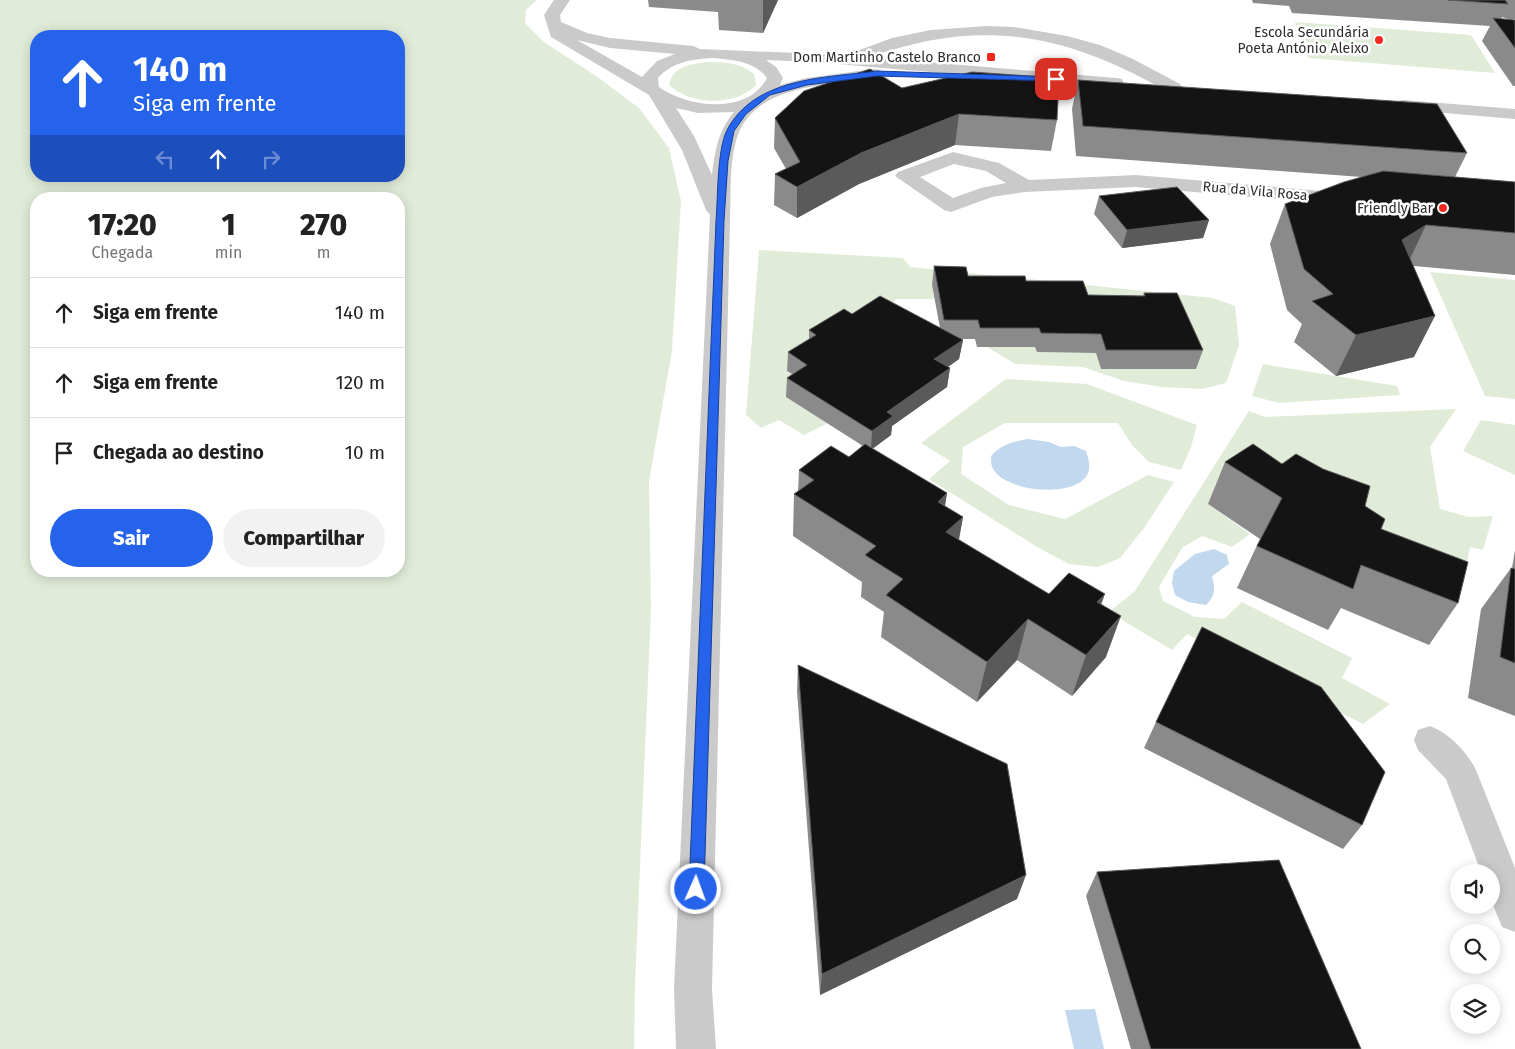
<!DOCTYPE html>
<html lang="pt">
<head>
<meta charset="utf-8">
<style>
	body { margin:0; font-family:"Fira Sans",sans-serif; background:#f2f2f2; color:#222; height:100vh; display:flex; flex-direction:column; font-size:19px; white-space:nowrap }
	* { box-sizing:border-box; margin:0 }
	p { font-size:16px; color:#767676 }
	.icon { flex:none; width:28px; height:28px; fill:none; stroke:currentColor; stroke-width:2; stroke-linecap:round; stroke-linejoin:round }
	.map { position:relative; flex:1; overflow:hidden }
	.panel { position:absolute; left:30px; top:192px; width:375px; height:385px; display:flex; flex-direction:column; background:#fff; border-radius:20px; box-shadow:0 2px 12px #0003 }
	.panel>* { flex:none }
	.hud { position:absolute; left:30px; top:30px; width:375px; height:152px; border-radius:20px; box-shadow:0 2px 12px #0003; background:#2563eb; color:#fff; overflow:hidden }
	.fabs { position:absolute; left:1450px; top:864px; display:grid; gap:10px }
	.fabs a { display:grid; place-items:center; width:50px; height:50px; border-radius:50%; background:#fff; box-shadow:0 2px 12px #0003; font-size:25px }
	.pin { position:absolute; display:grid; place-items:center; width:42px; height:42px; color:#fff; margin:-21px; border-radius:10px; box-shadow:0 2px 8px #0006 }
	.me { position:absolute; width:55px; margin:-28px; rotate:2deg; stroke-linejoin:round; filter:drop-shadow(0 0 4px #0008) }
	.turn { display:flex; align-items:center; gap:18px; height:105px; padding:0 20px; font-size:22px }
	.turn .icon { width:65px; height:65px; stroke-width:2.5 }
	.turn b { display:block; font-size:35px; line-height:42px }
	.lanes { display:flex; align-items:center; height:48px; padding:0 20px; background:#0003; justify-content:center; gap:25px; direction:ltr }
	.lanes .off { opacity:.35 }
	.eta { display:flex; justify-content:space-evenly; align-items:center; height:85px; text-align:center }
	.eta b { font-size:30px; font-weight:800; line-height:35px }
	.primary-button { display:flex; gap:10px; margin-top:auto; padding:10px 20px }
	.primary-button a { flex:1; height:58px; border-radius:30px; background:#2563eb; color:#fff; font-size:20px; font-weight:800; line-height:58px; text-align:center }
	.primary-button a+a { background:#f2f2f2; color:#222 }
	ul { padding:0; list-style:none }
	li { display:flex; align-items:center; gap:15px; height:70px; padding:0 20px; border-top:1px solid #e0e0e0 }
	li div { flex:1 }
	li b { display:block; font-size:19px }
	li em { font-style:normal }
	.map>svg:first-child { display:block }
	.green { fill:#e0ecd8; fill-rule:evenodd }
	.water { fill:#c2d8ee }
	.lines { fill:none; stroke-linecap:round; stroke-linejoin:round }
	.minor { fill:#cacaca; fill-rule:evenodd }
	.wall { fill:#8a8a8a }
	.shaded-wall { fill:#5a5a5a }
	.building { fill:#141414; stroke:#5a5a5a }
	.route { fill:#2563eb; stroke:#184099 }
	.poi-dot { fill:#f6271c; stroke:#fff; stroke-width:2 }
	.labels { text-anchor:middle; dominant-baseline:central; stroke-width:5; stroke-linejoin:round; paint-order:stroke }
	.far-poi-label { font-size:14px; fill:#2d2d2d; stroke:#fff; text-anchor:end }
	.far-street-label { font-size:14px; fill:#2d2d2d; stroke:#fff }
</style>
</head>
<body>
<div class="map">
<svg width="1515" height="1049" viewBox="0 0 1515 1049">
	<rect width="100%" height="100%" fill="#fff"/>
	<!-- green -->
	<path class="green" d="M0,0H537L526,10L525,23L544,42L599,78L639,108L669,148L681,201L672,351L649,481L651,608L635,985L634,1049H0ZM36,36H399V176H36ZM36,199H399V571H36Z
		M1295,22L1471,35L1495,73L1308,58Z
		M706,62C723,62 740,62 754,74L756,85C735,107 690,105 669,85C673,66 689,65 706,62Z
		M759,250L903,258L910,267L1213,298L1235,306L1239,345L1226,383L1202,389L1162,387L1124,381L1083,367L1015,364L987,347H1035L1037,352L1096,353L1101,369H1196L932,286L934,299H896L879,315L788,372L807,384L828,423L804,435L779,420L761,428L746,415Z
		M1430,272L1515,280V399L1485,396Z
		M1263,364L1397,386L1400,395L1279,403L1252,396Z
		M1006,379L1087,384L1197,425L1191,447L1181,470L1149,462L1132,445L1118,423H1005L963,447L961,474L1009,505L1065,519L1148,475L1174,482L1144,528L1120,558L1098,567L1069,564L1037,547L929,479L950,461L921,443Z
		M1456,409L1430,447L1440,509L1469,517L1493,516L1483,550L1470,547L1464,579L1208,504L1250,534L1232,547L1202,536L1182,548L1159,587L1163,601L1195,617L1224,619L1242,602L1352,658L1342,678L1390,704L1363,724L1187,634L1172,650L1109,612L1135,591L1249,411L1265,417Z
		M1481,420L1515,425V475L1463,451Z"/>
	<!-- water -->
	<path class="water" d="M1028,439L1049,442L1061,447L1074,446L1086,451C1088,458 1091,466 1088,473C1078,499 1003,493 992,467C991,464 991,459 991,456C1002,444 1013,442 1028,439Z
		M1214,549L1227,555L1229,564L1212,576C1215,588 1216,595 1206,605L1188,602L1175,595L1172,583L1174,571L1195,554Z
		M1095,1009L1104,1049H1074L1065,1010Z"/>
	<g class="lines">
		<!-- minor -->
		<path class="minor" d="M554,0H570L560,15L561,22L587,33L610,38L693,46L700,49L846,55L892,38L931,30L986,26L1014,27L1067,36L1100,45L1133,59L1180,84L1183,88L1180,92H1168C1066,34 983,17 870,57L1116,78L1122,79L1124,83L1122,87L1116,88L813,62L766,60L776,67L783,78L780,85L806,78L874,69L880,70L882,74L880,78L874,79C828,85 751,84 736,141C729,166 731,195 730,221L712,989L716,1049H676L674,989L710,215L706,210L682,150L649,95L551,37L544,15ZM577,40L610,48L675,54L657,61L642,77ZM714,58C733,60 754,61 767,78C748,115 688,108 659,87L658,78C673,61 694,59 714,58ZM676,108L698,113L734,112C718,131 715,151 712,175L694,136Z
			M1403,100L1515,109V119L1397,109L1394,105L1397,101Z
			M953,152L999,163L1029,180L1136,175L1344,193L1351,195L1354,199L1351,203L1344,205L1136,187L1025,192L992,197L951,212L944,210L895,176L898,172ZM954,164L986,171L1006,183L981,188L953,198L920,177Z
			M1430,726C1449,733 1467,752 1476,770L1515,868V932L1502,927L1491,900V872H1481L1446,779L1418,750L1414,740L1418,730Z"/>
	</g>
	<!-- wall -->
	<path class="wall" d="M648,0H778L763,33L719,30L718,12L649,7Z
		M1252,0H1515V19H1508L1502,17L1501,19L1515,20V86H1513L1482,41L1490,26L1292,13L1289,6L1253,3Z
		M1078,80L1467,153L1455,177L1515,182V275L1414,266V357L1336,376L1294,342L1302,324L1287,310L1270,244L1285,204L1362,177L1076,156L1072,109Z
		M902,88L1057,120L1051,151L955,145L859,184L797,218L774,205L775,174L786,169L774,148L775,118Z
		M1099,196L1209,220L1203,238L1122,248L1094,214Z
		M934,266L968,276L1026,281L1088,295L1143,296L1144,293L1203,350L1196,369H1101L1096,353L1037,352L1035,347H977L975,339H961L963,340L959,359L948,367L950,368L947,387L892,426L891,435L872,449L947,493L945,506L963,517L959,540L1049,594L1101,604L1106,657L1072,696L1017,660L977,702L881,637L884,612L861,597L862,582L793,536L794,494L798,492L799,470L849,457L863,446L786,397L787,378L792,374L787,371L788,352L809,339V330L852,314L940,328L932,285Z
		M1225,462L1282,464L1365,506L1381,529L1458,603L1429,645L1341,608L1328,630L1237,588L1260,539L1208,504Z
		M1515,550V716L1468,698L1481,609L1511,568H1512Z
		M798,665L1017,899L820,995L797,691Z
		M1156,722L1362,825L1343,849L1144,748Z
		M1097,872L1361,1049H1131L1086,896Z"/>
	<!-- shaded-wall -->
	<path class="shaded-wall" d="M763,0H778L763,33Z
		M959,114L955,145L859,184L797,218V187L861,153Z
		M1209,220L1203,238L1122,248L1127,230Z
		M1426,225L1407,265L1402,240Z
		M1435,316L1414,357L1336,376L1356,335Z
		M963,340L959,359L932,378L934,359Z
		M950,368L947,387L892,426L891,435L871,450L872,431L887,412Z
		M947,493L940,535L938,502Z
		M963,517L955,559L946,532Z
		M1105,594L1090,635L1097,602Z
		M1121,616L1106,657L1072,696L1086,655Z
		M1028,619L1017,660L977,702L987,662Z
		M1026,875L1017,899L820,995L822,974Z"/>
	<!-- building -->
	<path class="building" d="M1448,0H1505L1508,4Z
		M1493,18L1515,20V48Z
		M870,69L902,88L972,72L1059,78L1057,120L959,114L861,153L797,187L775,174L800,162L775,118L804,91Z
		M1078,80L1437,104L1467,153L1083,126Z
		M1383,171L1515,182V233L1426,225L1402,240L1435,316L1356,335L1312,301L1333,294L1304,269L1285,204L1344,182Z
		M1177,187L1209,220L1127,230L1099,196Z
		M934,266L966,267L968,276H1025L1026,281H1083L1088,295L1145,296L1144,293H1177L1203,350H1106L1101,334L1041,333L1039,328H980L978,320H944Z
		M880,296L963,340L934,359L950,368L887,412L893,416L872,431L787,378L807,365L788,352L816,335L809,330L844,309L852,314Z
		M865,444L947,493L938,502L963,517L946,532L1049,594L1069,573L1105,594L1097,602L1121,616L1086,655L1028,619L987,662L886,595L903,579L865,555L876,546L794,494L814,480L799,470L831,446L849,457Z
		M1253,444L1282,464L1296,454L1323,469L1370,486L1365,506L1385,519L1381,529L1468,562L1458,603L1361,565L1353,589L1257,546L1282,498L1225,462Z
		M1511,568L1515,569V663L1500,657Z
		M1202,627L1321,687L1385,772L1362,825L1156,722Z
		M798,665L1007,764L1026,875L822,974Z
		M1279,860L1361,1049H1151L1097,872Z"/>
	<!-- route -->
	<path class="route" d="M877,71L1056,77L1059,79L1056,81L877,76L807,85L770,95L746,114L734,131L728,161L724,221L704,889L701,894L696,896L691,894L689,889L716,221C718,197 717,150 727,130C755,77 825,78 877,71Z"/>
	<!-- markers -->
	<g class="poi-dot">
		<circle cx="1379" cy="40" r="5"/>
		<rect x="986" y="52" width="10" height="10" rx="2.5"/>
		<circle cx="1443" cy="208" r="5"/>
	</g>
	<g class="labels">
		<!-- far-poi labels -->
		<g class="far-poi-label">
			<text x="1369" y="32">Escola Secundária<tspan x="1369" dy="16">Poeta António Aleixo</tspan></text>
			<text x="981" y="57">Dom Martinho Castelo Branco</text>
			<text x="1433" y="208">Friendly Bar</text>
		</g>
		<!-- far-street labels -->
		<g class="far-street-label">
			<text transform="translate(1255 191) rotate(5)">Rua da Vila Rosa</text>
		</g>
	</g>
</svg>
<div class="fabs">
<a><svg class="icon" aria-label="sound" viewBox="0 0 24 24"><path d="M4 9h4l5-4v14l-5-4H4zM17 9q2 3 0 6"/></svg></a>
<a><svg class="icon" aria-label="search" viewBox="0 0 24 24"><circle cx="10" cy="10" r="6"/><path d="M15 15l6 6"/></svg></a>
<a><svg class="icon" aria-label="layers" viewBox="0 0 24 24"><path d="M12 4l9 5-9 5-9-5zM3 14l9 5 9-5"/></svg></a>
</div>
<div class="pin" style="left:1056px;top:79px;background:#d93025"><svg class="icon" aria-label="arrive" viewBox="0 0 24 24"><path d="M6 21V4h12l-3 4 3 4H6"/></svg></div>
<svg class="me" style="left:696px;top:889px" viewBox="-20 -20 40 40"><circle r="17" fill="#2563eb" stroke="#fff" stroke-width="3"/><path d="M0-11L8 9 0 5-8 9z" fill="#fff"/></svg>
<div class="hud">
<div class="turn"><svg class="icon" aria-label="ahead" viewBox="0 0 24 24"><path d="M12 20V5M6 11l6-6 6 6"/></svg><div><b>140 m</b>Siga em frente</div></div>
<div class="lanes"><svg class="icon off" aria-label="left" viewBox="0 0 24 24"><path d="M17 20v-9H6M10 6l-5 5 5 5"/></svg><svg class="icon" aria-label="ahead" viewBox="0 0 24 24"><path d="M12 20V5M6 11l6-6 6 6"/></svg><svg class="icon off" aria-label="right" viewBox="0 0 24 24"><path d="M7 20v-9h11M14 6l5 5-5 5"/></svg></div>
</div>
<section class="panel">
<div class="eta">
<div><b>17:20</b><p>Chegada</p></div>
<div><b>1</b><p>min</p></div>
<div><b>270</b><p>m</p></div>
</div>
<ul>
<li><svg class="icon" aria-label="ahead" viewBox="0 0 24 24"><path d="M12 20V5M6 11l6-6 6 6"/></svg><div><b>Siga em frente</b></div><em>140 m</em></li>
<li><svg class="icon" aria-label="ahead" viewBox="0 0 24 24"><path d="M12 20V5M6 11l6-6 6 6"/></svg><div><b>Siga em frente</b></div><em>120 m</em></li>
<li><svg class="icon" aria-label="arrive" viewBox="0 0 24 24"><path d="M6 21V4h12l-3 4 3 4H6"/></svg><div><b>Chegada ao destino</b></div><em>10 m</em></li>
</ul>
<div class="primary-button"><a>Sair</a><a>Compartilhar</a></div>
</section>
</div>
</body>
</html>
